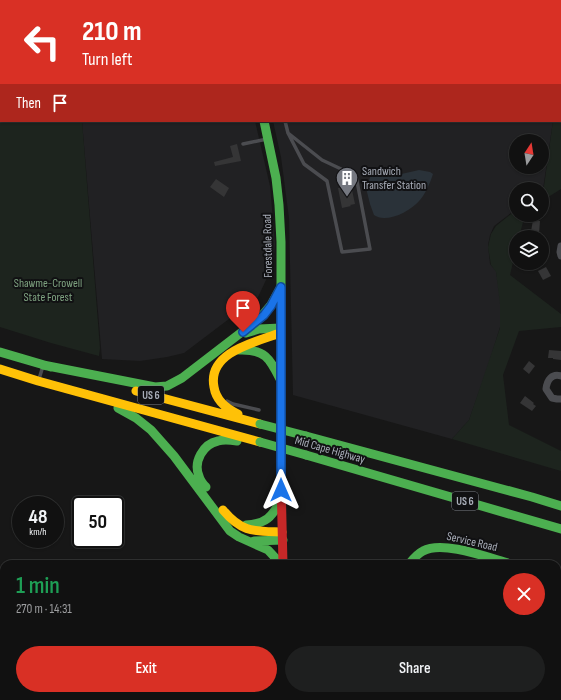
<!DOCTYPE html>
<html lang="en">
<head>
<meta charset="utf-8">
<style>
	body { margin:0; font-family:"Sofia Sans Condensed",sans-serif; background:#1e1f1f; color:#f1f3f6; height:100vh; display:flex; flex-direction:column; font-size:15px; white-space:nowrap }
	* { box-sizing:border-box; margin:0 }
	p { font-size:13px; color:#9c9d9f }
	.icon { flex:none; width:22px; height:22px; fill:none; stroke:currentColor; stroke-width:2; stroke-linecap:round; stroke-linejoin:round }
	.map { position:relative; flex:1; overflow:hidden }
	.details { position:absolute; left:0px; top:560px; width:561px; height:140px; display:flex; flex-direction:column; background:#111; border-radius:12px 12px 0 0; box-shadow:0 1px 3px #0004,0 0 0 1px #303131 }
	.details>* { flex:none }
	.top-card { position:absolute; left:0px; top:0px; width:561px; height:122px; box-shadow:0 1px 3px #0004,0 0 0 1px #303131; background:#d93025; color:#fff; overflow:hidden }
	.needle { width:26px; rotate:12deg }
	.fabs { position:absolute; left:509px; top:134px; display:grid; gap:8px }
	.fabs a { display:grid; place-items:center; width:40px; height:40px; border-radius:50%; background:#111; box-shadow:0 1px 3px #0004,0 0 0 1px #303131; font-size:20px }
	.speed { position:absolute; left:12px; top:496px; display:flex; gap:8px; font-size:20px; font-weight:700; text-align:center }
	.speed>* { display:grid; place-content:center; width:52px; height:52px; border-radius:50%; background:#111; box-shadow:0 1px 3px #0004,0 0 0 1px #303131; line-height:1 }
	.speed small { font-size:10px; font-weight:400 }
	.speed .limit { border:2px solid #111; border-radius:6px; background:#fff; color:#111 }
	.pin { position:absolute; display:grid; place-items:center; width:34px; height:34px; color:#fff; margin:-41px -17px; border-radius:50% 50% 50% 0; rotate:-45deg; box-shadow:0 0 4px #0007 }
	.pin .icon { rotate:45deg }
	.me { position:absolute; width:44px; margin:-22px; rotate:0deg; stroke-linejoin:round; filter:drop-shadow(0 0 3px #0008) }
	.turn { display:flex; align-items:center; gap:14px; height:84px; padding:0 16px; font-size:18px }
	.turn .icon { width:52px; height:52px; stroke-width:2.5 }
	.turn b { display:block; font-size:28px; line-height:34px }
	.then { display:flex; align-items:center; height:38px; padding:0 16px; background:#0003; gap:8px; font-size:15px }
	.round { display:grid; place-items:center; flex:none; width:42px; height:42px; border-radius:21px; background:#1e1f1f }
	.overview { display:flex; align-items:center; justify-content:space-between; height:68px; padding:0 16px }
	h1 { font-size:24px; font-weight:600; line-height:30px; color:#1e9e55 }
	.action { display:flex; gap:8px; margin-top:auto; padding:8px 16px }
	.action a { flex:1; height:46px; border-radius:24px; background:#d93025; color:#fff; font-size:16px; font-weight:600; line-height:46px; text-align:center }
	.action a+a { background:#1e1f1f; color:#f1f3f6 }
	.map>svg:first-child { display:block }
	.built { fill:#212123; fill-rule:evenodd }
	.green { fill:#1d241e }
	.water { fill:#2a3239 }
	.building { fill:#353536 }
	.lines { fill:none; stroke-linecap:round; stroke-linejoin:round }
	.lane { stroke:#4b4c50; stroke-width:3.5 }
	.street { stroke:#4b4c50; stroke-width:7 }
	.fast { stroke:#4caf50; stroke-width:9 }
	.slow { stroke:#ffc107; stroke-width:9 }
	.jam { stroke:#c62828; stroke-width:9 }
	.fast-bridge { stroke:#4caf50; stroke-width:9 }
	.route-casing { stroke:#114b97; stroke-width:10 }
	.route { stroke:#1a73e8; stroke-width:7 }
	.labels { text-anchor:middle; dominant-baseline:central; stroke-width:4; stroke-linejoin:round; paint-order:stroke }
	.shield { fill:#111113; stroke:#7b7e86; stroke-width:1 }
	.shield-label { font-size:11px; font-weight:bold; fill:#a8adb8 }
	.poi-label { font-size:12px; fill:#a8adb8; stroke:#111113; text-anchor:start }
	.street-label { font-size:12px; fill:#a8adb8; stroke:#111113 }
	.park-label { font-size:12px; fill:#7fa381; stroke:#111113 }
</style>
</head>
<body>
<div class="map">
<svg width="561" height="700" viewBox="0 0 561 700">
	<rect width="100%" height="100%" fill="#171717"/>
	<!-- built -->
	<path class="built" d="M243,0H561V61L560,68V1H243Z
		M82,121H255L270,186L275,244L273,265L258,297L184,353L167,357L140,361L102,359Z
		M273,121H553L542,196V189H516V209L494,226L490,235L488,245L490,264L496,271L501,305L500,327L487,369L469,420L452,439L293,395L289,218L281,157ZM516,141H542V167H516Z"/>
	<!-- green -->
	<path class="green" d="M0,0H226V1H1V121H82L100,348L99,356L51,343L0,327Z
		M561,59V189L542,201L553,121H560V66Z
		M516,210V215H525L519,237H516V249L510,275L561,314V327L519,331L503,375L509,425L561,451V471L452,439L469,420L500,328V304L496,272L491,265L488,247L491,234L496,226Z
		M211,696H270V700H210Z"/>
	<!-- water -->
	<path class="water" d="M419,170L430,172L433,174C430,183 426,193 420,200C411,210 397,218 384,218C380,218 377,217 374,215L370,204L366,188L371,175H397Z"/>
	<!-- building -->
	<path class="building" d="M237,144L241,161L215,166L214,162L233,157L230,146Z
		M216,179L229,188L224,197L210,187Z
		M347,187L348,191L352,190L355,204L350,205L351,206L342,208L338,188Z
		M533,220L540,221L539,234H536V237H530Z
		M546,267L551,276L543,280L538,271Z
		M549,350L561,351V360L553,359V358H548Z
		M529,361L535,366L529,374L523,369Z
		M525,396L534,403L533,404L536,406L532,411L520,403Z"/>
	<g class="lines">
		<!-- lane -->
		<path class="lane" d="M271,0V1
			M285,121L288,133L304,164L327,181L342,252L370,249L356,176L322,160L288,133
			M243,144L267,139
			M39,379L43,366
			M227,401L233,404L259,410"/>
		<!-- street -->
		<path class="street" d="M561,246L560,252L561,256
			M561,376C552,373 547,380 546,389L552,398L557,399H561
			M0,605L4,608
			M557,677L561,678
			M88,696L92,700
			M470,700L471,696"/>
		<!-- fast -->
		<path class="fast" d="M232,0V1
			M264,121L276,178L279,205L281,242V425
			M246,333L259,329L281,328
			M239,350C266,349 270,359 281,381
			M0,352L51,367
			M43,365L155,387L167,386L182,378L260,318L271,305L281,287
			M118,408L136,418L151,430L174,456L230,531L239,537L268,550L281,564
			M306,436L532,497L561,506
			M306,455L561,529
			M206,487C203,484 200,480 199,476C193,462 203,444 218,441C224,439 231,440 237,441
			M246,525C266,524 272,517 281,500
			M254,541L283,540
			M409,564C413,559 417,554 423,551C443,540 489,558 511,564
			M557,577L561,578"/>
		<!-- slow -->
		<path class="slow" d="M0,369L38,381L260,442
			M136,391L260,424
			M238,414C227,409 216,400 214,387C207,352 256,342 280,333
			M223,510C242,533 254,531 282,532"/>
		<!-- jam -->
		<path class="jam" d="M281,425V481L283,564
			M285,697L337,698L359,696"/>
		<!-- fast-bridge -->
		<path class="fast-bridge" d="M260,424L306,436
			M260,442L306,455"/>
	</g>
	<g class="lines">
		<!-- route casing -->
		<g class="route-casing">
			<path id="route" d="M243,332L264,315L271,306L281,287V490"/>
		</g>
		<!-- route -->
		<use href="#route" class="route"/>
	</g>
	<!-- icons -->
	<defs>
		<g id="building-pin" transform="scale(1.15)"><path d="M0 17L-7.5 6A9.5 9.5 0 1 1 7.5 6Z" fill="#757880" stroke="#111113"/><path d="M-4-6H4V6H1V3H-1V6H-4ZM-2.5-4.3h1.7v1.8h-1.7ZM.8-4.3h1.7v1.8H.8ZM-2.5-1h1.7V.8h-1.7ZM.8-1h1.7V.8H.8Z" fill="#fff"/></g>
	</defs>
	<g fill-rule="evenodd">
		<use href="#building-pin" x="347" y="178"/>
	</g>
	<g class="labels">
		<!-- shield labels -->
		<g class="shield">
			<rect x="138" y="386" width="26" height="18" rx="3"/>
			<rect x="452" y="492" width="26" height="18" rx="3"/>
		</g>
		<g class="shield-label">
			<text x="151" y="395">US 6</text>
			<text x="465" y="501">US 6</text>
		</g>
		<!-- poi labels -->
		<g class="poi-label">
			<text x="362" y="171">Sandwich<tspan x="362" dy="14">Transfer Station</tspan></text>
		</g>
		<!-- street labels -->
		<g class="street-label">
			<text transform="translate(268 246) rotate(-91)">Forestdale Road</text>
			<text transform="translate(330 450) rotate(16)">Mid Cape Highway</text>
			<text transform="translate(472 542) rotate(13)">Service Road</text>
		</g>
		<!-- park labels -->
		<g class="park-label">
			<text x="48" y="283">Shawme-Crowell<tspan x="48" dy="14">State Forest</tspan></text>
		</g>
	</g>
</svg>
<div class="fabs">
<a><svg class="needle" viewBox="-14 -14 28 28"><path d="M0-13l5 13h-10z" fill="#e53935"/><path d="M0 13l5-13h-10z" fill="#9c9d9f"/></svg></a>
<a><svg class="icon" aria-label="search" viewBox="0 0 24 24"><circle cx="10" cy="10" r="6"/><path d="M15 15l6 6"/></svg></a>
<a><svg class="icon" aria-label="layers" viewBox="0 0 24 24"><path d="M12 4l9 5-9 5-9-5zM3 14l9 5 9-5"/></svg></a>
</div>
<div class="speed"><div>48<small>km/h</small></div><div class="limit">50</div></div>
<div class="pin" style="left:243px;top:332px;background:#d93025"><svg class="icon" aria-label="arrive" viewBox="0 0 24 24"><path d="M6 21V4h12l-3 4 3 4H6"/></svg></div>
<svg class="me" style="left:281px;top:490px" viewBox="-20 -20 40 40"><path d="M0-17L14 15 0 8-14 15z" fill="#1a73e8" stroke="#fff" stroke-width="4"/></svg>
<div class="top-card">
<div class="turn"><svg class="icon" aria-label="left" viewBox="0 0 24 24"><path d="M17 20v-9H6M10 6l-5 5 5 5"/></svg><div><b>210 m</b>Turn left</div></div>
<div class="then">Then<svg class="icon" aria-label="arrive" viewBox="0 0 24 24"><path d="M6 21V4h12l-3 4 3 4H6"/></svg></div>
</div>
<section class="details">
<div class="overview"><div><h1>1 min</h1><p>270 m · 14:31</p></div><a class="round" style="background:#d93025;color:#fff"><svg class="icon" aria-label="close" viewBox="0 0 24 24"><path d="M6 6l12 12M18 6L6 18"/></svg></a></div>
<div class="action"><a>Exit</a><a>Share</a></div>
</section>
</div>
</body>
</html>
